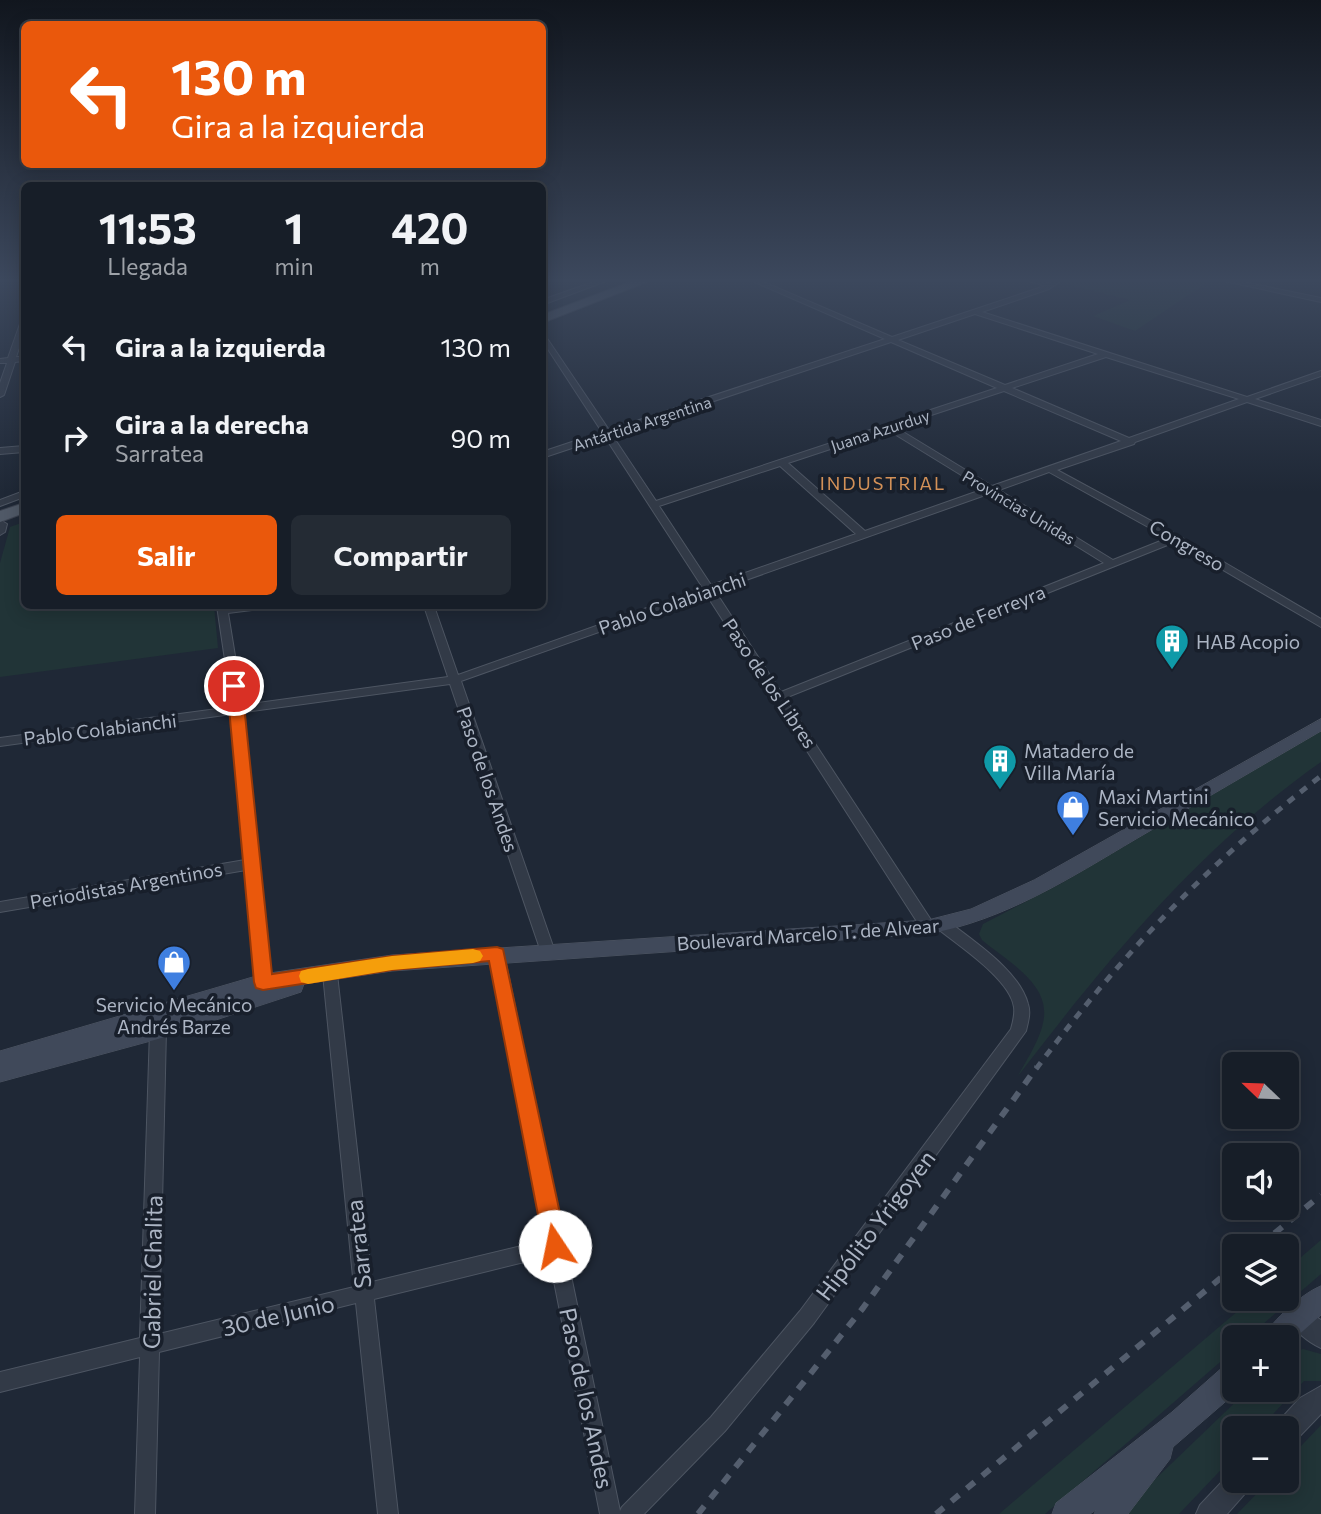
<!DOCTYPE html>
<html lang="es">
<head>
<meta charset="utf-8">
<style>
	body { margin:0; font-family:Commissioner,sans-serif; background:#242b34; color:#f1f3f6; height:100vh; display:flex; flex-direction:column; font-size:26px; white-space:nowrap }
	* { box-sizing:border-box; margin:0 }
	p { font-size:23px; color:#9ea2a8 }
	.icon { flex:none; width:38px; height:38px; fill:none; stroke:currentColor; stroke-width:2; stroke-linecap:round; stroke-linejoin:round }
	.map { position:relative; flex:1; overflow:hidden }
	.details { position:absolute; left:21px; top:182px; width:525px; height:427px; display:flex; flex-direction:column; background:#171e28; border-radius:10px; box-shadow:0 4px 18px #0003,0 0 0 2px #363c45 }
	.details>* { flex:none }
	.hud { position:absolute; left:21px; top:21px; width:525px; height:147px; border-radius:10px; box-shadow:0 4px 18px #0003,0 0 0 2px #363c45; background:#ea580c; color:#fff; overflow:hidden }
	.needle { width:46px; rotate:293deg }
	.buttons { position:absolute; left:1222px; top:1052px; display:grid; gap:14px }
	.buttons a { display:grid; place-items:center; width:77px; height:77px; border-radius:10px; background:#171e28; box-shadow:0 4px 18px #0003,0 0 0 2px #363c45; font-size:35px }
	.pin { position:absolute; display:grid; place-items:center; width:60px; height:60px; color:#fff; margin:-30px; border:4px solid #fff; border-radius:50%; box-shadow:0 2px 7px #0007 }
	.me { position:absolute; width:77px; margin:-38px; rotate:349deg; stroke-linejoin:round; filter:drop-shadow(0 0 5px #0008) }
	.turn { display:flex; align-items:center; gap:24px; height:147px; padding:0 35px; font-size:32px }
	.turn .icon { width:91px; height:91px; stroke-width:2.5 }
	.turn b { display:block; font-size:49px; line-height:60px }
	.eta { display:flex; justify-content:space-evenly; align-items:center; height:119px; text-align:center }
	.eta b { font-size:42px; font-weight:700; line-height:49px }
	.action { display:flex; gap:14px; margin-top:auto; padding:14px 35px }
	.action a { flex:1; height:80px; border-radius:10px; background:#ea580c; color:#fff; font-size:28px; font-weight:700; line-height:80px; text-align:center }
	.action a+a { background:#242b34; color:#f1f3f6 }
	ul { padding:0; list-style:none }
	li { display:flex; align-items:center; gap:21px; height:91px; padding:0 35px }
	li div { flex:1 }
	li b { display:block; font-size:26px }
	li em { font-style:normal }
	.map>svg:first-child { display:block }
	.green { fill:#213437 }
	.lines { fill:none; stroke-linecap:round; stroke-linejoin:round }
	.minor-casing { stroke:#4d5562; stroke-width:2 }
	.tertiary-casing { stroke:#4d5562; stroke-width:2 }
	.secondary-casing { stroke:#4d5562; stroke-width:1 }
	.primary-casing { stroke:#3c4350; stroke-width:2 }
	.minor { fill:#323a47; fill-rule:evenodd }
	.tertiary { fill:#323a47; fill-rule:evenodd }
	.secondary { fill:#40495a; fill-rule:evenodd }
	.primary { fill:#505967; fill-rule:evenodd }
	.rail-far1 { stroke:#545e6e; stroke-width:5; stroke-dasharray:8 8; stroke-linecap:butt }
	.rail { stroke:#545e6e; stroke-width:6; stroke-dasharray:10 10; stroke-linecap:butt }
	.route { fill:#ea580c; stroke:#983908; stroke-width:2 }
	.slow { fill:#f59e0b }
	.labels { text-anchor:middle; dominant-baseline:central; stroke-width:7; stroke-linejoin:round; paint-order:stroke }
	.far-street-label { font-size:16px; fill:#acb5c4; stroke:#181f2b }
	.far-neighbourhood-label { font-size:18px; letter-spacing:2px; fill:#d39158; stroke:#181f2b }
	.street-label { font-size:19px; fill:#acb5c4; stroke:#181f2b }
	.poi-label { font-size:19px; fill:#acb5c4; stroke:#181f2b; text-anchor:start }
	.near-street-label { font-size:23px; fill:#acb5c4; stroke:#181f2b }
</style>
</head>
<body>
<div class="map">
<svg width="1321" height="1514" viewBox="0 0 1321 1514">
	<rect width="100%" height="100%" fill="#1f2836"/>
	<!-- green -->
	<path class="green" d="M1066,280H1211L1135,331L1093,316L1130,300L1064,284Z
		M24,522V606H214L218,648L0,677V563L10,527Z
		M1321,731V762C1200,847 1107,960 1018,1076C1027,1059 1042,1037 1044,1017C1048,982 1004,959 982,940L979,934L983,924L1062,883Z
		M1321,1240V1274L1248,1337H1234V1350L1045,1514H999L1252,1299L1286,1298V1270Z
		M1303,1349L1321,1354V1381H1304L1260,1428H1234V1456L1179,1514H1119L1248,1390H1286V1355Z
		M1321,1425V1514H1237L1269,1481L1286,1480V1462Z"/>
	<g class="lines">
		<!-- minor casing -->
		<g class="minor-casing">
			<path id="minor" d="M599,280H609L542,305V300Z
				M626,280H633V281L630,283Z
				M750,280H759L892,337L1045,286L1026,280H1037L1049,283L1054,280H1062L1049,289L982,312L1247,397L1321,371V376L1255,399L1321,420V426L1247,402L1135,442L1134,444L1057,470L1179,536L1321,619V627L1175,542L785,698L933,923L935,927L933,931H923L706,594L461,681L555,952L553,956L548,957L543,956L541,952L450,684L244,712L271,989L269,993L264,995L259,993L257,989L246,870L0,912V902L245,860L232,714L0,746V738L232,707L217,606H227V607L266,606L261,609L228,613L243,705L448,677L424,606H434L458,675L703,588L605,437L542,458V452L602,432L542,340V331L609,430L885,339ZM975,314L1098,354L1005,385L898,340ZM891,342L997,388L656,501L612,435ZM1106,357L1239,399L1129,438L1012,388ZM1004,391L1121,441L992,486L895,427ZM888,430L984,489L865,531L788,463ZM780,466L856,534L711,585L659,506ZM1049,472L1168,538L1113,560L999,490ZM991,493L1104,563L781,692L715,591Z
				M1220,280H1234L1321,298V302Z
				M21,321H24V333L16,357H24V361L15,362L4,395L0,397V383L7,363H0V359L8,358Z
				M24,446V452L0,454V448Z
				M24,491V497L0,506V500Z
				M2,521L7,524L5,532L0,535V522Z
				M943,920L948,921C974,942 1019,970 1028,1004C1031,1013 1028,1022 1026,1031L814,1323L725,1431L644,1514H600L549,1256L374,1299L398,1514H378L356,1303L159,1352L155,1514H135L140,1357L0,1392V1372L140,1338L150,1030L153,1026L158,1024L163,1026L166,1030L159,1334L354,1287L323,974L325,970L330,968L335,970L337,974L372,1282L546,1240L490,954L492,950L497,949L502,950L504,954L620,1511L622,1507L711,1417L800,1311L1011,1029C1013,1022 1015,1014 1014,1007C1010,979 959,946 938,929L936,925L938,921Z"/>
		</g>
		<!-- tertiary casing -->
		<g class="tertiary-casing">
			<path id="tertiary" d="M1299,1306L1321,1320V1348C1308,1342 1293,1330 1287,1317L1291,1309Z
				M1321,1386V1414L1295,1441L1286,1445V1428H1275L1277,1423L1300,1398Z
				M1234,1469V1480H1253L1249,1489L1227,1514H1196L1200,1505Z"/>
		</g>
		<!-- secondary casing -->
		<g class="secondary-casing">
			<path id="secondary" d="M1321,719V731C1259,767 1198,803 1136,839C1070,878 1005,920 928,934L392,971L304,984L301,992L158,1039L0,1082V1051L263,974L392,955L928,920L971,909L1034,880Z
				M1321,1286V1315L1286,1346V1337H1264C1271,1321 1304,1292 1321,1286Z
				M1234,1363V1390H1239L1173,1447L1170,1459L1128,1514H1094L1096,1510L1090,1514H1052L1056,1503L1172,1412L1224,1366Z"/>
		</g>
		<!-- primary casing -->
		<g class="primary-casing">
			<path id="primary" d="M635,280H652L542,323V315Z
				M24,503V513L0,522V511Z"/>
		</g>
		<!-- minor -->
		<use href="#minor" class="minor"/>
		<!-- tertiary -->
		<use href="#tertiary" class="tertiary"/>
		<!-- secondary -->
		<use href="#secondary" class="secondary"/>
		<!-- primary -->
		<use href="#primary" class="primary"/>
		<!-- rail-far1 -->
		<path class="rail-far1" d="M1036,1069C1123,953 1206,865 1321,776"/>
		<!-- rail -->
		<path class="rail" d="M1259,1246L1321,1195
			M698,1514L863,1308L1037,1067
			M936,1514L1234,1267"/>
	</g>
	<!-- sky -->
	<linearGradient id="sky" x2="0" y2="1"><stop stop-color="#11161e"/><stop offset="0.57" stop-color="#3c485d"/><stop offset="1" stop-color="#3c485d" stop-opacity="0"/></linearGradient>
	<rect width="1321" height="492" fill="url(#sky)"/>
	<!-- route -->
	<path class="route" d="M234,682L242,686L272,974L392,956L497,947L503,949L567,1246L564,1253L555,1257L547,1253L544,1246L489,961L392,970L263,990L256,988L254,982L227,686Z"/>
	<!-- slow -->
	<path class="slow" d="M473,949L480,951L483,956L480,961L473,963L392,970L308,984L301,982L299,976L301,971L308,969L392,956Z"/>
	<!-- icons -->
	<defs>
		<g id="building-pin" transform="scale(1.75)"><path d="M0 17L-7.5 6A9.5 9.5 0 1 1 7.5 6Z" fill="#0f9aa8" stroke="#181f2b"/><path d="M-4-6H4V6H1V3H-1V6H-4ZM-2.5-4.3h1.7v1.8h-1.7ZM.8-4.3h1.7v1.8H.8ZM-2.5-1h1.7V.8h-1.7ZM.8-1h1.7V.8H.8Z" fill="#fff"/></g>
		<g id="shop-pin" transform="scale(1.75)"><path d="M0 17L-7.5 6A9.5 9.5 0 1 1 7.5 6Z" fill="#3f7fe0" stroke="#181f2b"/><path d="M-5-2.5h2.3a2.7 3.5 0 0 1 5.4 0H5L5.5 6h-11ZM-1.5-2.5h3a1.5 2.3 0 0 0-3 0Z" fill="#fff"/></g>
	</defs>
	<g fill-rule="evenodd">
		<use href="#building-pin" x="1172" y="641"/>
		<use href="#building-pin" x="1000" y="761"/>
		<use href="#shop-pin" x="1073" y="807"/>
		<use href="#shop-pin" x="174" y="962"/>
	</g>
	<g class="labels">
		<!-- far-street labels -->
		<g class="far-street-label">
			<text transform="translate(642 423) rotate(-18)">Antártida Argentina</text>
			<text transform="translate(880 430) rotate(-18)">Juana Azurduy</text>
			<text transform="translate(1019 507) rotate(31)">Provincias Unidas</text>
		</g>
		<!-- far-neighbourhood labels -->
		<g class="far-neighbourhood-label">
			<text x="883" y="483">INDUSTRIAL</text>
		</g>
		<!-- street labels -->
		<g class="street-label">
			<text transform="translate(1187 545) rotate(30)">Congreso</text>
			<text transform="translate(672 603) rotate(-19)">Pablo Colabianchi</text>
			<text transform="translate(978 617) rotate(-22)">Paso de Ferreyra</text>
			<text transform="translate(770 683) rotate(56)">Paso de los Libres</text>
			<text transform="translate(100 729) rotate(-7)">Pablo Colabianchi</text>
			<text transform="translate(488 779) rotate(71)">Paso de los Andes</text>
			<text transform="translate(126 885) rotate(-10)">Periodistas Argentinos</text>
			<text transform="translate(808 934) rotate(-4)">Boulevard Marcelo T. de Alvear</text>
		</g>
		<!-- poi labels -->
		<g class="poi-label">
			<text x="1196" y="641">HAB Acopio</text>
			<text x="1024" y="750">Matadero de<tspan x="1024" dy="22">Villa María</tspan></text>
			<text x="1098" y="796">Maxi Martini<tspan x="1098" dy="22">Servicio Mecánico</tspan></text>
			<text x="174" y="1004" text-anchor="middle">Servicio Mecánico<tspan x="174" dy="22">Andrés Barze</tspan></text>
		</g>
		<!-- near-street labels -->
		<g class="near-street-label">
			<text transform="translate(875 1225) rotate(-53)">Hipólito Yrigoyen</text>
			<text transform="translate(358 1244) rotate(-96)">Sarratea</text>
			<text transform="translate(152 1272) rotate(-89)">Gabriel Chalita</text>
			<text transform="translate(278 1315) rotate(-13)">30 de Junio</text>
			<text transform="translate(587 1398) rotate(78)">Paso de los Andes</text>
		</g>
	</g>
</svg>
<div class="buttons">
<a><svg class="needle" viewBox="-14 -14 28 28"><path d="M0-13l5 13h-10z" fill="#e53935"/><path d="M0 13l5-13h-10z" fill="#9ea2a8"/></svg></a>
<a><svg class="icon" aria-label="sound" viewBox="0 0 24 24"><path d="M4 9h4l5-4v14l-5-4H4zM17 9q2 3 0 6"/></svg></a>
<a><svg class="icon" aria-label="layers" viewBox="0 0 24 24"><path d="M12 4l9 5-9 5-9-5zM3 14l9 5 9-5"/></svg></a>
<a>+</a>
<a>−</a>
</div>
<div class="pin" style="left:234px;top:686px;background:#d93025"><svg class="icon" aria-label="arrive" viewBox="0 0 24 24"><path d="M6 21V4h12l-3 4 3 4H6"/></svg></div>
<svg class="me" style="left:555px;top:1246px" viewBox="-20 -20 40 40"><circle r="19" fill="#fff"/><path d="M0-13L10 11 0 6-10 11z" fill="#ea580c"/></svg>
<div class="hud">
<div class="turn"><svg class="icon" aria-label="left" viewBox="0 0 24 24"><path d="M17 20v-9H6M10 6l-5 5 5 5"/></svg><div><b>130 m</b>Gira a la izquierda</div></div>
</div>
<section class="details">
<div class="eta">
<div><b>11:53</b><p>Llegada</p></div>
<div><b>1</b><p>min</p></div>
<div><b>420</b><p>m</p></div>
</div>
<ul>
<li><svg class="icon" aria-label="left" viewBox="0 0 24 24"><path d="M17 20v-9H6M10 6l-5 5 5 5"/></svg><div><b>Gira a la izquierda</b></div><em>130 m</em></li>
<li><svg class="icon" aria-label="right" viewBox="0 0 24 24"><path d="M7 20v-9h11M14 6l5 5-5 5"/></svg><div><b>Gira a la derecha</b><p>Sarratea</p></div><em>90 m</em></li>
</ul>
<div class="action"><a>Salir</a><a>Compartir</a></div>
</section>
</div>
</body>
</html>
